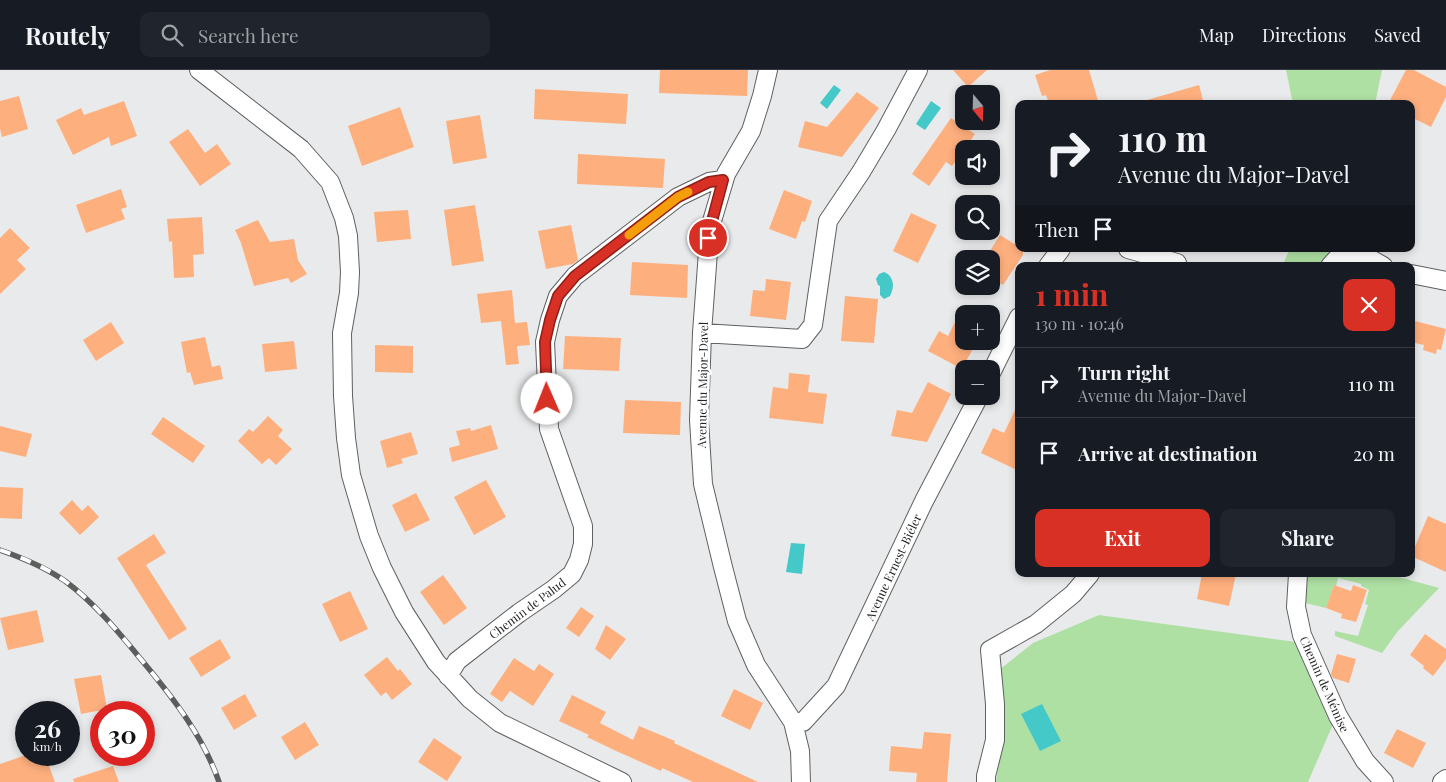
<!DOCTYPE html>
<html lang="en">
<head>
<meta charset="utf-8">
<style>
	body { margin:0; font-family:"Playfair Display",serif; background:#20242c; color:#f1f3f6; height:100vh; display:flex; flex-direction:column; font-size:19px; white-space:nowrap }
	* { box-sizing:border-box; margin:0 }
	p { font-size:16px; color:#9ea1a6 }
	.icon { flex:none; width:28px; height:28px; fill:none; stroke:currentColor; stroke-width:2; stroke-linecap:round; stroke-linejoin:round }
	.map { position:relative; flex:1; overflow:hidden }
	.details { position:absolute; left:1015px; top:192px; width:400px; height:315px; display:flex; flex-direction:column; background:#171b24; border-radius:10px; box-shadow:0 2px 8px #0003 }
	.details>* { flex:none }
	.top-card { position:absolute; left:1015px; top:30px; width:400px; height:152px; border-radius:10px; box-shadow:0 2px 8px #0003; background:#171b24; color:#f1f3f6; overflow:hidden }
	.needle { width:32px; rotate:161deg }
	.controls { position:absolute; left:955px; top:15px; display:grid; gap:10px }
	.controls a { display:grid; place-items:center; width:45px; height:45px; border-radius:10px; background:#171b24; box-shadow:0 2px 8px #0003; font-size:25px }
	.speed { position:absolute; left:15px; top:631px; display:flex; gap:10px; font-size:25px; font-weight:700; text-align:center }
	.speed>* { display:grid; place-content:center; width:65px; height:65px; border-radius:50%; background:#171b24; box-shadow:0 2px 8px #0003; line-height:1 }
	.speed small { font-size:12px; font-weight:400 }
	.speed .limit { border:8px solid #d22; background:#fff; color:#111 }
	.pin { position:absolute; display:grid; place-items:center; width:42px; height:42px; color:#fff; margin:-21px; border:2px solid #fff; border-radius:50%; box-shadow:0 1px 5px #0007 }
	.me { position:absolute; width:55px; margin:-28px; rotate:359deg; stroke-linejoin:round; filter:drop-shadow(0 0 4px #0008) }
	.turn { display:flex; align-items:center; gap:18px; height:105px; padding:0 20px; font-size:22px }
	.turn .icon { width:65px; height:65px; stroke-width:2.5 }
	.turn b { display:block; font-size:35px; line-height:42px }
	.then { display:flex; align-items:center; height:48px; padding:0 20px; background:#0003; gap:10px; font-size:19px }
	.round { display:grid; place-items:center; flex:none; width:52px; height:52px; border-radius:10px; background:#20242c }
	.overview { display:flex; align-items:center; justify-content:space-between; height:85px; padding:0 20px }
	h1 { font-size:30px; font-weight:700; line-height:38px; color:#d93025 }
	.cta { display:flex; gap:10px; margin-top:auto; padding:10px 20px }
	.cta a { flex:1; height:58px; border-radius:10px; background:#d93025; color:#fff; font-size:20px; font-weight:700; line-height:58px; text-align:center }
	.cta a+a { background:#20242c; color:#f1f3f6 }
	ul { padding:0; list-style:none }
	li { display:flex; align-items:center; gap:15px; height:70px; padding:0 20px; border-top:1px solid #363941 }
	li div { flex:1 }
	li b { display:block; font-size:19px }
	li em { font-style:normal }
	header { display:flex; align-items:center; gap:30px; box-sizing:border-box; height:70px; padding:0 25px; background:#171b24; border-bottom:1px solid #363941 }
	header strong { font-size:24px }
	nav { display:flex; gap:28px; margin-inline-start:auto; font-size:18px }
	.search { width:350px; height:45px; background:#20242c; display:flex; align-items:center; gap:12px; box-sizing:border-box; padding:0 18px; border-radius:10px; color:#9ea1a6; font-size:19px }
	.map>svg:first-child { display:block }
	.green { fill:#aee0a3 }
	.water { fill:#44c8c8 }
	.building { fill:#feaf7e }
	.lines { fill:none; stroke-linecap:round; stroke-linejoin:round }
	.minor-casing { stroke:#5f6061; stroke-width:20 }
	.minor { stroke:#fff; stroke-width:18 }
	.rail-casing { stroke:#5c5d5d; stroke-width:5.5 }
	.rail { stroke:#fff; stroke-width:4; stroke-dasharray:11; stroke-linecap:butt }
	.route-casing { stroke:#8d1f18; stroke-width:12 }
	.route { stroke:#d93025; stroke-width:9 }
	.slow { stroke:#f59e0b; stroke-width:9 }
	.labels { text-anchor:middle; dominant-baseline:central; stroke-width:5; stroke-linejoin:round; paint-order:stroke }
	.street-label { font-size:12px; fill:#232424; stroke:#fff }
</style>
</head>
<body>
<header>
<strong>Routely</strong>
<div class="search"><svg class="icon" aria-label="search" viewBox="0 0 24 24"><circle cx="10" cy="10" r="6"/><path d="M15 15l6 6"/></svg>Search here</div>
<nav><a>Map</a><a>Directions</a><a>Saved</a></nav>
</header>
<div class="map">
<svg width="1446" height="712" viewBox="0 0 1446 712">
	<rect width="100%" height="100%" fill="#e9eaeb"/>
	<!-- green -->
	<path class="green" d="M1286,0H1382L1375,34H1293Z
		M1290,179H1338L1321,196H1282Z
		M1306,504H1388L1439,518L1398,561L1382,583L1335,566V561L1358,566L1368,535L1365,534L1369,520L1361,516V514L1338,508L1336,516L1334,515L1326,538L1305,533Z
		M1099,545L1296,572L1334,652L1308,712H996L1001,680L999,600L1033,573Z"/>
	<!-- water -->
	<path class="water" d="M834,15L841,20L827,39L820,33Z
		M931,31L941,38L925,60L916,54Z
		M884,202C894,206 895,217 890,226L884,229L880,225V216L878,215L876,209L879,204Z
		M791,473L805,474L802,504L786,502Z
		M1042,634L1061,671L1040,681L1021,644Z"/>
	<!-- building -->
	<path class="building" d="M660,0H748L747,26L659,23Z
		M953,0H987L968,17Z
		M1050,0H1089L1099,34H1049L1046,25L1042,26L1035,5Z
		M1406,0H1414L1446,17V27L1431,57L1411,47V34H1388Z
		M1199,15L1204,34H1148L1147,30Z
		M535,19L628,24L626,54L534,49Z
		M857,22L879,38L842,87L798,77L805,51L827,57Z
		M19,26L28,59L2,67L0,59V31Z
		M124,31L137,66L111,76L109,67L73,85L56,50L81,38L84,45Z
		M400,37L414,77L362,96L348,56Z
		M480,45L487,88L453,94L446,51Z
		M951,48L975,64L952,96L946,92L929,116L912,104Z
		M188,59L205,83L217,74L231,94L200,116L169,72Z
		M578,84L665,89L663,118L577,114Z
		M121,119L127,137L121,139L125,149L86,163L76,135Z
		M784,120L812,131L805,152L802,151L796,169L769,159Z
		M475,135L484,191L452,196L444,140Z
		M408,140L411,169L377,172L374,142Z
		M911,143L937,155L918,193L893,181Z
		M202,147L204,184L193,185L194,207L174,208L172,171L169,172L167,149Z
		M258,150L270,172L294,169L298,190L307,204L291,213L288,208L254,216L241,173L235,160Z
		M571,155L578,190L573,194L546,199L538,161Z
		M10,158L30,178L17,190L26,199L0,224V168Z
		M1000,165L1019,177V179H1023V185L1003,215L991,208V189H985Z
		M632,192L688,195L687,228L630,225Z
		M766,209L791,212L786,250L750,246L753,220L765,221Z
		M512,220L515,253L527,252L530,275L517,276L519,294L506,295L501,251L481,253L477,224Z
		M845,226L878,229L874,273L841,271Z
		M964,235V271H977L962,299L928,281L939,261L948,266Z
		M1411,250L1446,259L1441,280L1437,279L1436,284L1423,280L1424,275L1411,272Z
		M111,252L124,273L96,291L83,270Z
		M565,266L621,268L619,301L563,299Z
		M205,267L212,297L220,295L223,309L194,315L190,302L187,303L181,272Z
		M294,271L297,299L265,302L262,274Z
		M375,275L413,276V303L375,302Z
		M789,303L810,305L808,322L827,324L823,354L769,348L773,317L788,319Z
		M928,312L951,324L927,372L891,366L897,340L912,343Z
		M625,330L681,332L680,365L623,363Z
		M1019,332V401L981,383L993,358L1004,363Z
		M268,346L283,360L278,366L292,379L276,395L269,388L262,394L238,371L249,359L253,362Z
		M163,347L205,376L193,393L151,364Z
		M491,355L498,379L452,392L449,378L460,375L456,361L470,358L471,361Z
		M0,356L32,364L26,387L0,381Z
		M411,362L418,384L401,389L403,393L387,398L380,371Z
		M486,410L506,447L474,465L454,427Z
		M0,417L23,418L22,449L0,448Z
		M416,423L430,450L405,462L392,435Z
		M72,430L82,441L88,435L99,447L80,465L59,443Z
		M1428,446L1446,454V502L1411,486Z
		M154,464L166,483L146,495L187,559L169,570L117,488Z
		M1202,504H1236L1229,536L1197,529Z
		M443,505L467,538L444,555L420,522Z
		M1334,515L1351,521L1353,515L1367,520L1356,552L1341,548L1342,544L1326,538Z
		M350,521L368,559L340,572L322,534Z
		M581,537L594,546L579,567L566,558Z
		M37,540L44,572L8,580L0,548Z
		M606,555L626,569L610,590L595,579Z
		M1425,564L1446,579V589L1433,606L1423,598L1424,596L1410,585Z
		M220,569L231,588L201,607L189,588Z
		M1337,584L1356,589L1349,613L1333,608L1331,604Z
		M387,587L398,601L400,599L412,614L392,630L386,622L381,626L364,605Z
		M514,588L534,601L539,594L554,604L533,636L510,621L502,632L490,624Z
		M101,605L107,639L81,644L74,609Z
		M734,619L763,633L750,660L721,646Z
		M245,624L257,646L234,660L221,638Z
		M572,625L606,642L600,653L633,670L639,656L675,671L674,673L758,712H693L662,698L661,701L614,680L587,667L589,665L559,651Z
		M305,652L319,675L295,690L281,667Z
		M1397,659L1426,673L1413,698L1384,683Z
		M924,662L951,664L947,712H916L917,703L889,701L891,676L922,679Z
		M434,668L462,687L447,711L418,692Z
		M26,685H45L55,712H0V694Z
		M113,696L119,712H74L73,709Z"/>
	<g class="lines">
		<!-- minor casing -->
		<g class="minor-casing">
			<path id="minor" d="M199,0L301,79L330,112L344,148L348,166L350,202L349,223L342,263L343,326L346,368L351,405L369,466L382,498L404,542L436,592L470,629L500,653L622,712
				M768,0L762,26L751,61L726,104L712,151L709,168L702,263L699,350L703,414L723,497L737,551L756,595L793,652L800,681L801,712
				M1128,179L1177,193
				M1048,196L1061,179
				M1330,196L1341,184L1360,183L1383,196
				M1411,204L1446,211
				M702,263L802,269L813,255L828,151L861,102L886,60L918,0
				M991,303L1019,247
				M1298,504L1296,537L1302,565L1338,646L1365,691L1384,712
				M448,606L457,591L519,543L554,519L572,504L579,490L583,474V456L549,359L545,272L550,250L558,226L575,206L678,127L709,112L723,110
				M793,652H803L836,616L924,431L979,326
				M986,712V706L995,670V634L990,580L1036,554L1073,524L1090,504
				M1442,712L1446,709"/>
		</g>
		<!-- minor -->
		<use href="#minor" class="minor"/>
		<!-- rail casing -->
		<g class="rail-casing">
			<path id="rail" d="M0,480C23,488 45,497 65,511C96,534 120,564 144,593C174,629 204,668 219,712"/>
		</g>
		<!-- rail -->
		<use href="#rail" class="rail"/>
	</g>
	<g class="lines">
		<!-- route casing -->
		<g class="route-casing">
			<path id="route" d="M547,329L545,272L550,250L558,226L575,206L678,127L709,112L723,110L712,151L708,168"/>
		</g>
		<!-- route -->
		<use href="#route" class="route"/>
		<!-- slow -->
		<path class="slow" d="M629,165L678,127L688,122"/>
	</g>
	<g class="labels">
		<!-- street labels -->
		<g class="street-label">
			<text transform="translate(702 315) rotate(-89)">Avenue du Major-Davel</text>
			<text transform="translate(893 497) rotate(-65)">Avenue Ernest-Biéler</text>
			<text transform="translate(527 538) rotate(-37)">Chemin de Palud</text>
			<text transform="translate(1325 614) rotate(66)">Chemin de Mémise</text>
		</g>
	</g>
</svg>
<div class="controls">
<a><svg class="needle" viewBox="-14 -14 28 28"><path d="M0-13l5 13h-10z" fill="#e53935"/><path d="M0 13l5-13h-10z" fill="#9ea1a6"/></svg></a>
<a><svg class="icon" aria-label="sound" viewBox="0 0 24 24"><path d="M4 9h4l5-4v14l-5-4H4zM17 9q2 3 0 6"/></svg></a>
<a><svg class="icon" aria-label="search" viewBox="0 0 24 24"><circle cx="10" cy="10" r="6"/><path d="M15 15l6 6"/></svg></a>
<a><svg class="icon" aria-label="layers" viewBox="0 0 24 24"><path d="M12 4l9 5-9 5-9-5zM3 14l9 5 9-5"/></svg></a>
<a>+</a>
<a>−</a>
</div>
<div class="speed"><div>26<small>km/h</small></div><div class="limit">30</div></div>
<div class="pin" style="left:708px;top:168px;background:#d93025"><svg class="icon" aria-label="arrive" viewBox="0 0 24 24"><path d="M6 21V4h12l-3 4 3 4H6"/></svg></div>
<svg class="me" style="left:547px;top:329px" viewBox="-20 -20 40 40"><circle r="19" fill="#fff"/><path d="M0-13L10 11 0 6-10 11z" fill="#d93025"/></svg>
<div class="top-card">
<div class="turn"><svg class="icon" aria-label="right" viewBox="0 0 24 24"><path d="M7 20v-9h11M14 6l5 5-5 5"/></svg><div><b>110 m</b>Avenue du Major-Davel</div></div>
<div class="then">Then<svg class="icon" aria-label="arrive" viewBox="0 0 24 24"><path d="M6 21V4h12l-3 4 3 4H6"/></svg></div>
</div>
<section class="details">
<div class="overview"><div><h1>1 min</h1><p>130 m · 10:46</p></div><a class="round" style="background:#d93025;color:#fff"><svg class="icon" aria-label="close" viewBox="0 0 24 24"><path d="M6 6l12 12M18 6L6 18"/></svg></a></div>
<ul>
<li><svg class="icon" aria-label="right" viewBox="0 0 24 24"><path d="M7 20v-9h11M14 6l5 5-5 5"/></svg><div><b>Turn right</b><p>Avenue du Major-Davel</p></div><em>110 m</em></li>
<li><svg class="icon" aria-label="arrive" viewBox="0 0 24 24"><path d="M6 21V4h12l-3 4 3 4H6"/></svg><div><b>Arrive at destination</b></div><em>20 m</em></li>
</ul>
<div class="cta"><a>Exit</a><a>Share</a></div>
</section>
</div>
</body>
</html>
